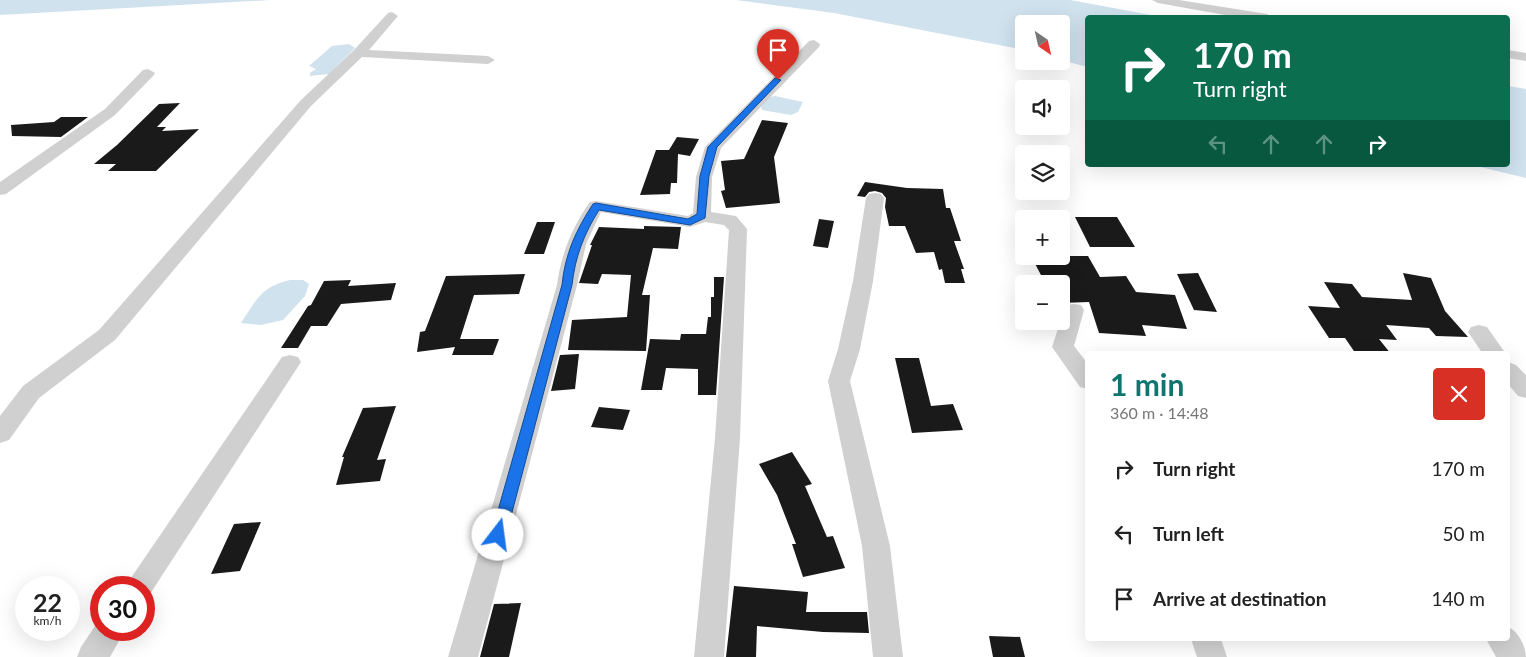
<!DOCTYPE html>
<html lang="en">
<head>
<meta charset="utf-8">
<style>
	body { margin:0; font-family:Lato,sans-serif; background:#f2f2f2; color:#222; height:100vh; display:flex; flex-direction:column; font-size:19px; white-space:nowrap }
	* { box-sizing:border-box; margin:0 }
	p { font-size:16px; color:#767676 }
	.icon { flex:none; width:28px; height:28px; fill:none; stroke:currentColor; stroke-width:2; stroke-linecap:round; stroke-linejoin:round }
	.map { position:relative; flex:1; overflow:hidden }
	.side { position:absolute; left:1085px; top:351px; width:425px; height:290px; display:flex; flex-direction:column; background:#fff; border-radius:5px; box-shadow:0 5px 20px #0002 }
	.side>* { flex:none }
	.top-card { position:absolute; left:1085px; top:15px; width:425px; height:152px; border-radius:5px; box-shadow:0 5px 20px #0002; background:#0b6e4f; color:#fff; overflow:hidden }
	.needle { width:32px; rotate:146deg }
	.fabs { position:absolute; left:1015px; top:15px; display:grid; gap:10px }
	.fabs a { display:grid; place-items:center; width:55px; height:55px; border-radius:5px; background:#fff; box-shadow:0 5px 20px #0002; font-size:25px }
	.speed { position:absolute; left:15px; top:576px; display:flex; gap:10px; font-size:25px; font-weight:700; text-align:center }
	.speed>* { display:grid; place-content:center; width:65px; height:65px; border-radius:50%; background:#fff; box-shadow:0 5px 20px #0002; line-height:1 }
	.speed small { font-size:12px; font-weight:400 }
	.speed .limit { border:8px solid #d22; background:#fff; color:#111 }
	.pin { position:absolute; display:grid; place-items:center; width:42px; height:42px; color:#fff; margin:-51px -21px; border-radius:50% 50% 50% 0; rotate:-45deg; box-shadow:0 0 5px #0007 }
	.pin .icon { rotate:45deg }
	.me { position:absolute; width:55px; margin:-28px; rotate:15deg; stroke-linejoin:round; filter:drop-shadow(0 0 4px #0008) }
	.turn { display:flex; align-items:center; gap:18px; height:105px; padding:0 25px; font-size:22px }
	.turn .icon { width:65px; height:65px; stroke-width:2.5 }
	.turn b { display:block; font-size:35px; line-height:42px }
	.lanes { display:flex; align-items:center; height:48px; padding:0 25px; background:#0003; justify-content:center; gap:25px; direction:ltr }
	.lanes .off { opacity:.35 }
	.round { display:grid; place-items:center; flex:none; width:52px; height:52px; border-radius:5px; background:#f2f2f2 }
	.headline { display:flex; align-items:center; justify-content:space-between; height:85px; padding:0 25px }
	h1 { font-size:30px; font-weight:700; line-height:38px; color:#0f766e }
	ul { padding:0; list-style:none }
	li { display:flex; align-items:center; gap:15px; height:65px; padding:0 25px }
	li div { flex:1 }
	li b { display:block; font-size:19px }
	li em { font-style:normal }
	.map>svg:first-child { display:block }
	.water { fill:#cfe2ee }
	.building { fill:#1a1a1a }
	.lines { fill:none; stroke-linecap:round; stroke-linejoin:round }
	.street { fill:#d0d0d0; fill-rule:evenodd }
	.route { fill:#1a73e8; stroke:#114b97 }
</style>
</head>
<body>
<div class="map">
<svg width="1526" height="657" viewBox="0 0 1526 657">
	<rect width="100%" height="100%" fill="#fff"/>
	<!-- water -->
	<path class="water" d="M0,0H270L0,15Z
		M736,0H1070L1162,17L1088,18L1087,67L1061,60V24H1024V50L834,13Z
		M349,44L355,48L329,74L310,76V73L316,69L309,66L332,46Z
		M1508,86L1526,89V178L1472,165H1508Z
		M775,96L803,102L798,112L791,115L762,110L761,106L770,97Z
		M290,280H303L309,284L305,296L283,320L261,325L241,323C256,300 262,286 290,280Z"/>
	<!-- building -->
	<path class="building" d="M180,103L157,127H166L162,131L199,129L156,171H108L116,164H94L117,145L159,104Z
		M61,117H88L61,137L12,136L11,125L54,122Z
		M762,120L788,123L774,157L780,203L726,208L721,191L725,190L721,161L744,159Z
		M677,137L699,139L690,156L678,154L677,183H671L670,194L640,195L656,150H669Z
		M865,182L907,188L943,189L946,208H950L961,241H954L964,269H961L965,283H945L942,269L939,270L934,252L916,253L905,226H889L885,207L886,198L882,193L875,191L869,192L865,197L857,196Z
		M1075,217H1117L1135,247H1090Z
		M819,219L834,221L828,248L813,246Z
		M537,222H555L544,254H524Z
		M644,226L681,227L678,249L653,248L642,295H650L646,351L568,350L572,320L627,317L631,275L602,274L598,284L579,283L592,245H590L599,227L644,229Z
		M1031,256H1088L1100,277L1126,276L1136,292L1175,295L1187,329L1142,325L1146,336L1099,333L1089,302L1061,303V284H1050L1047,276L1042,277Z
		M1198,273L1217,312L1194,310L1177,274Z
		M1403,273L1431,278L1445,311L1468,337L1436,336L1429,328L1386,325L1397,340L1379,339L1391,354H1356L1345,338H1329L1308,306L1340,308L1324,282L1352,284L1362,297L1412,300Z
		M525,274L519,294L474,295L460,339H499L493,355H452L455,347L417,352L420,332L425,331L446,276Z
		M714,277H724L716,395H698V369L666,368L662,390H641L650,339L680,340L681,334H706L708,317H711V297H714Z
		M351,280L348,286L396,283L391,300L341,304L327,326H311L298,348H281L308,306L311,305L324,281Z
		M579,354L575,389L551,391L560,355Z
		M895,358H919L931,406L953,404L963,430L912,433Z
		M396,406L377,460L386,459L380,481L336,485L344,457H342L363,408Z
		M599,407L630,410L623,430L591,427Z
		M792,452L812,484L805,486L827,537L833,536L845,568L803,577L792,544H796L777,495L759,464Z
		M261,522L240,571L211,574L234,524Z
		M734,586L808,592L806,612H867L869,633L823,632L757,626L756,657H726Z
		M521,603L509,657H480L494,604Z
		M989,636L1020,637L1025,657H993Z"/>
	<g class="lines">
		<!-- street -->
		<path class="street" d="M1152,0H1179L1267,14L1273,18H1242L1158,3Z
			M392,12L398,16L369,50L488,56L495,60L488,64L362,57L311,106L115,340L39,398L9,440L0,443V416L23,386L99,330L301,100L354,50L388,13Z
			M814,40L820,44L819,47L721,148L712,177L711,212L736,216L747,229L740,438L724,657H694L715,438L729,230L724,225L705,222L690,227L601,212L586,244L577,285L478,657H448L557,285C561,255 572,227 590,202L596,201L688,216L693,213L696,177L705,147L809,41Z
			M1508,50L1526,53V61L1508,58Z
			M148,69L155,73L153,76L115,115L6,194L0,195V182L105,109L143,70Z
			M875,193L881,194L884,198L873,281L860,349L850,381L890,546L903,657H873L862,546L828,381L838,349L853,281L866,198L869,194Z
			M1074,304L1081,305L1084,310L1074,346L1088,364V389L1080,387L1052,347L1064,310L1067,305Z
			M1479,325L1487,327L1506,354H1483L1468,332L1471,327Z
			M290,355L298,357L301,362L148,597L144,599V588H124L282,357Z
			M1508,362L1516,365L1526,375V398L1518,396L1508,384Z
			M99,620H101V630H125L110,657H77L81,647Z
			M1508,627C1518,631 1526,646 1526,657H1496L1486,639H1508Z
			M1191,639H1221L1227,657H1197Z"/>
	</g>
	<!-- route -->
	<path class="route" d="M775,78L781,80L717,147L709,176L705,218L690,225L599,210C584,234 575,257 572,285L506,535L504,539L498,541L493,539L491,535L562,285C565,254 576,230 593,204L596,203L688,219L697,214L700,176L708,147Z"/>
</svg>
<div class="fabs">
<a><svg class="needle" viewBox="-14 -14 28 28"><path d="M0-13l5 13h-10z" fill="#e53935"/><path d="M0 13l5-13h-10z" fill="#767676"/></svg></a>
<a><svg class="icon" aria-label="sound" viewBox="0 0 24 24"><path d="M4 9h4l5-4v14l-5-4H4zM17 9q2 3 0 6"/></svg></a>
<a><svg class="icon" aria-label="layers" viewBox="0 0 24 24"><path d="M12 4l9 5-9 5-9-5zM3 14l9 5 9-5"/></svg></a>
<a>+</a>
<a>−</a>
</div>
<div class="speed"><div>22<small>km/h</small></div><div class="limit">30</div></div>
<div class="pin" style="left:778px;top:80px;background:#d93025"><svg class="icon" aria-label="arrive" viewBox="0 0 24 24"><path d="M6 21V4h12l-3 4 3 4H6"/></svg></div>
<svg class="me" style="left:498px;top:535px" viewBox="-20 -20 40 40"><circle r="19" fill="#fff"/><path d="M0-13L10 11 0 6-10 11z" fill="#1a73e8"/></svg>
<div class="top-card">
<div class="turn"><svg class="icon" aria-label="right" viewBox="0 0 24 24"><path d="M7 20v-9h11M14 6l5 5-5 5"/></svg><div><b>170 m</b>Turn right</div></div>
<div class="lanes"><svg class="icon off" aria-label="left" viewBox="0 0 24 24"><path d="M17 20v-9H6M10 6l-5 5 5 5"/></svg><svg class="icon off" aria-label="ahead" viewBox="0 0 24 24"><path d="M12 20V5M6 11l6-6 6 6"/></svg><svg class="icon off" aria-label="ahead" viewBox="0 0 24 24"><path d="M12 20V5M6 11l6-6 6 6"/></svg><svg class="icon" aria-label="right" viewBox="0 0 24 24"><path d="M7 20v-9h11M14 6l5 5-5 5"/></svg></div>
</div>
<section class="side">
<div class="headline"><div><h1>1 min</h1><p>360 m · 14:48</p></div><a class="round" style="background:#d93025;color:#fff"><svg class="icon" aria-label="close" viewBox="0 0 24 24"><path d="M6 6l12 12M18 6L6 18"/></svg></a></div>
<ul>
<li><svg class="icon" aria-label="right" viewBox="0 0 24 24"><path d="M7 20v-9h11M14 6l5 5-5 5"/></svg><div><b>Turn right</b></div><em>170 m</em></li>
<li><svg class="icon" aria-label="left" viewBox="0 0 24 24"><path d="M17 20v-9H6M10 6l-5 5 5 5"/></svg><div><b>Turn left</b></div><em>50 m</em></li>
<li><svg class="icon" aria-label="arrive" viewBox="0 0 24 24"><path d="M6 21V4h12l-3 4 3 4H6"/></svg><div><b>Arrive at destination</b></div><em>140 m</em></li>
</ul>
</section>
</div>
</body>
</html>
